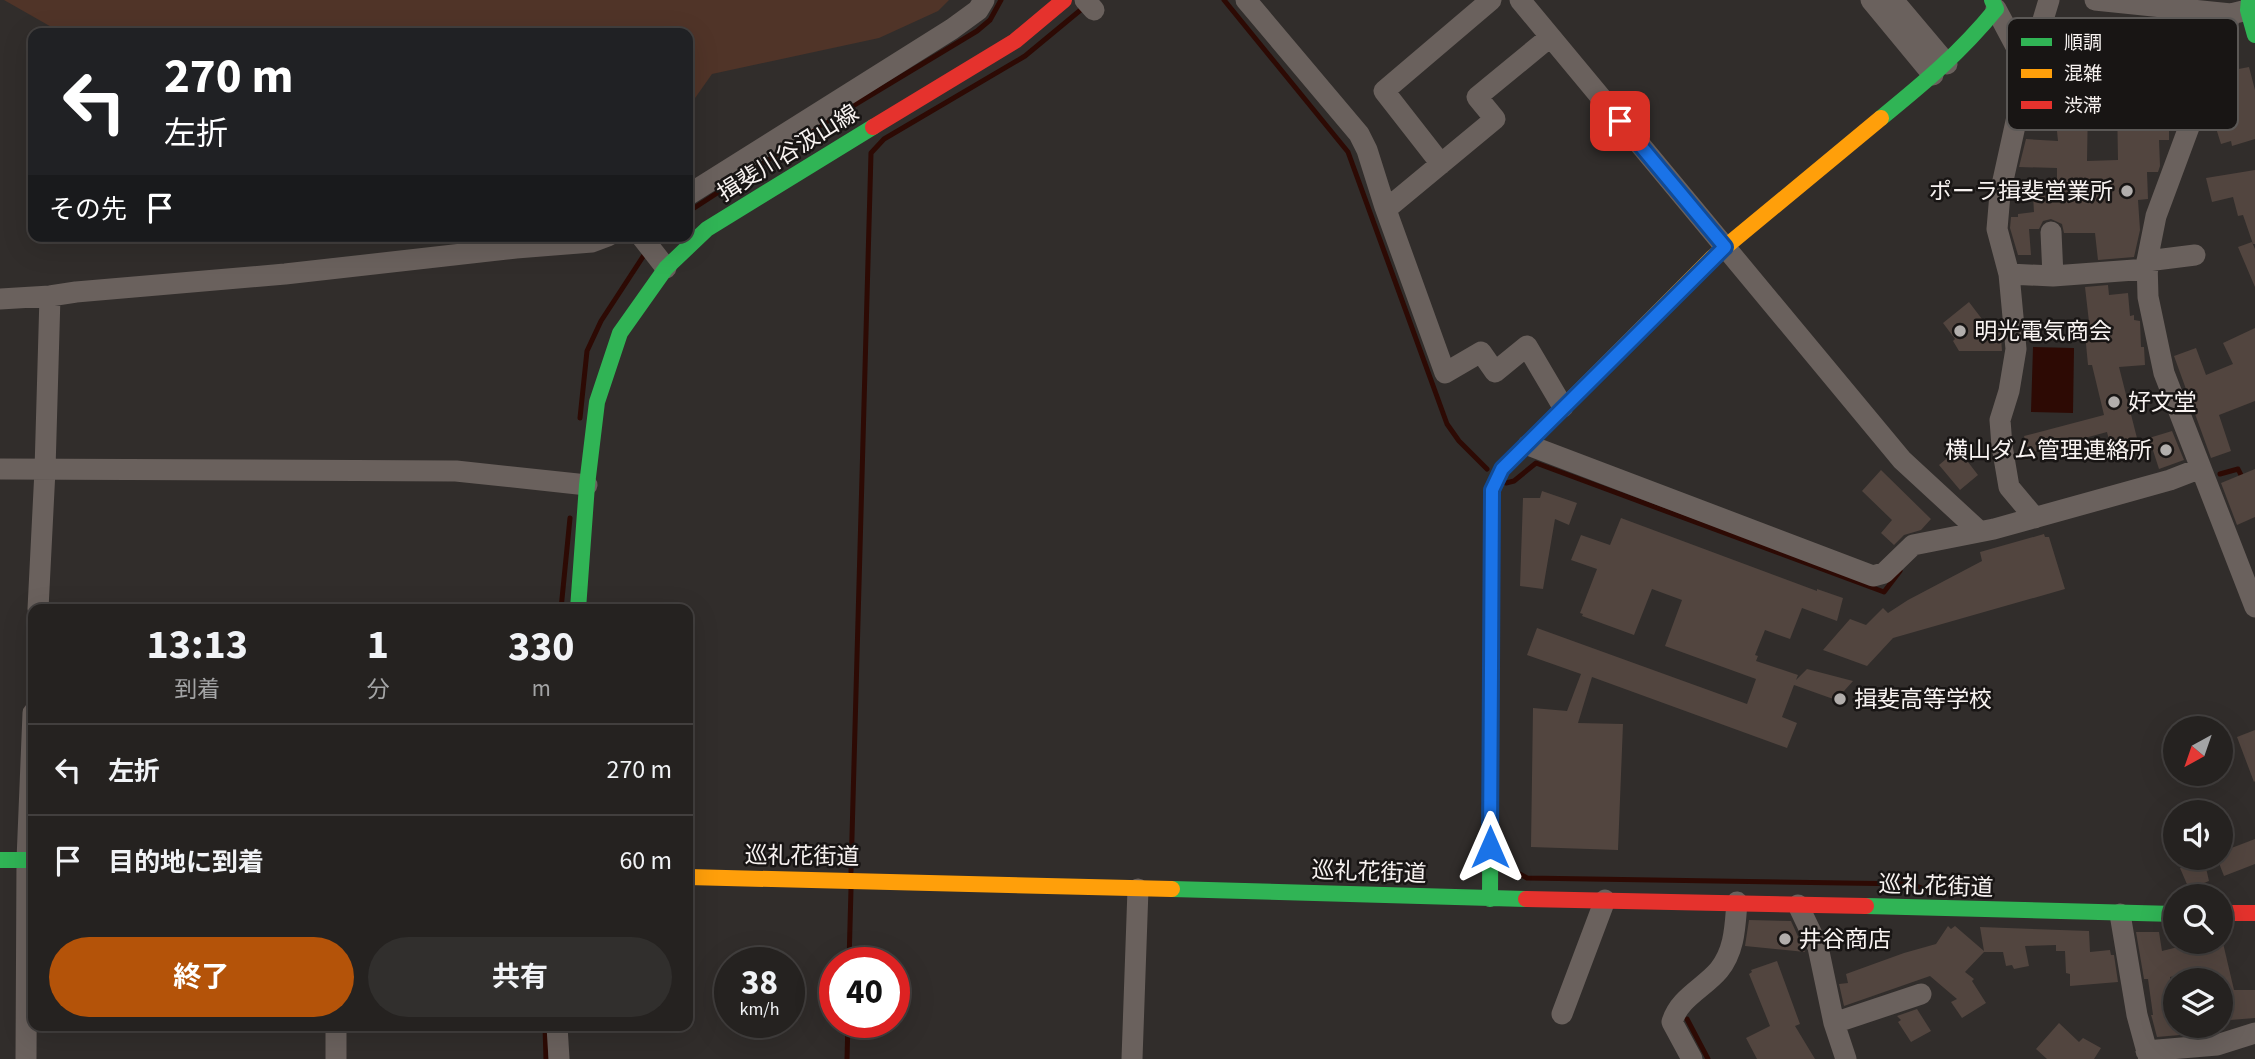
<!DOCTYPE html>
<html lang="ja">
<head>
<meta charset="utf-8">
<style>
	body { margin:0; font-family:"Source Sans 3","Noto Sans JP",sans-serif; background:#312f2d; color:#f1f3f6; height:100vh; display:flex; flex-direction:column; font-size:26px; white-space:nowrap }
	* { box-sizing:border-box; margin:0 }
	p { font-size:23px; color:#a3a4a5 }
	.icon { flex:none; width:38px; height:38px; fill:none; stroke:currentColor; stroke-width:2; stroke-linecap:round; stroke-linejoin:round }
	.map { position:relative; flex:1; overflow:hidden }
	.sheet { position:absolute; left:28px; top:604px; width:665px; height:427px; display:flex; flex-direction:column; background:#252220; border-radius:14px; box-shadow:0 7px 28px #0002,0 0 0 2px #423f3e }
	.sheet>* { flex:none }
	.guide { position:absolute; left:28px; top:28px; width:665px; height:214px; border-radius:14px; box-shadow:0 7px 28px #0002,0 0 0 2px #423f3e; background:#202124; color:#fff; overflow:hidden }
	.needle { width:46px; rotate:220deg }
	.controls { position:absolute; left:2163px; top:716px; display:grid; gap:14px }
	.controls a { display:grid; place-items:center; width:70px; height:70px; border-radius:50%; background:#252220; box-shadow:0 7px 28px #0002,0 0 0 2px #423f3e; font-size:35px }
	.speed { position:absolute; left:714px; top:947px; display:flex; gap:14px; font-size:35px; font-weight:700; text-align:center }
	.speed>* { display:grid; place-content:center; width:91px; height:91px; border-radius:50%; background:#252220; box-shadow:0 7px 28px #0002,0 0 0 2px #423f3e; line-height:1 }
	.speed small { font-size:18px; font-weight:400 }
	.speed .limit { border:10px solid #d22; background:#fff; color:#111 }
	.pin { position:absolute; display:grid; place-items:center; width:60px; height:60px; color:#fff; margin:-30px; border-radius:14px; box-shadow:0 4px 10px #0006 }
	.me { position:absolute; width:77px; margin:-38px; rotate:0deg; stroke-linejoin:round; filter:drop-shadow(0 0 5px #0008) }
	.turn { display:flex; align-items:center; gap:24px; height:147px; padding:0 21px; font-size:32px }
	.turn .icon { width:91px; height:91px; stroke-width:2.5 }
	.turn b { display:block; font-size:49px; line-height:60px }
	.then { display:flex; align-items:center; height:66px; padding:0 21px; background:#0003; gap:14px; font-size:26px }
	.eta { display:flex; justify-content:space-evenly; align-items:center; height:119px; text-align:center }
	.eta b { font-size:42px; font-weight:700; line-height:49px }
	.action { display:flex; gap:14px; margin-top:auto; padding:14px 21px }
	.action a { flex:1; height:80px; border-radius:42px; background:#b45309; color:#fff; font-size:28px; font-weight:700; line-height:80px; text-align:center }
	.action a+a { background:#312f2d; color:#f1f3f6 }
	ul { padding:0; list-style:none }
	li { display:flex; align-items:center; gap:21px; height:91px; padding:0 21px; border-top:2px solid #423f3e }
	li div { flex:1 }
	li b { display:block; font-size:26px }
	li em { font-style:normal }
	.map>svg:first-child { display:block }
	.green { fill:#503428 }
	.water { fill:#2d0a04 }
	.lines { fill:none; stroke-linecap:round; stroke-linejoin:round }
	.stream { stroke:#2d0a04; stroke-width:5 }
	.building { fill:#52453f }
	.street { stroke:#6a615d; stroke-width:21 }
	.fast { stroke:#30b455; stroke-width:16 }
	.slow { stroke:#ff9f0a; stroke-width:16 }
	.jam { stroke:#e5322d; stroke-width:16 }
	.route-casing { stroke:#114b97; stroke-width:18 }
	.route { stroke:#1a73e8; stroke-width:12 }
	.poi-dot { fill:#b2aeac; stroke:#181514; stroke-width:2.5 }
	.labels { text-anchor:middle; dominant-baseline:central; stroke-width:5; stroke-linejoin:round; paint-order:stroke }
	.street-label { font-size:23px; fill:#f8f3f1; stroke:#181514 }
	.poi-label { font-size:23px; fill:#f8f3f1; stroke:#181514; text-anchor:start }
	.key { fill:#181514; stroke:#5b5856; stroke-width:2 }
	.key-label { font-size:19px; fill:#f8f3f1 }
</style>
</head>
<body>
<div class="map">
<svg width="2255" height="1059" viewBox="0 0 2255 1059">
	<rect width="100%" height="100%" fill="#312d2b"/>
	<!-- green -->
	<path class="green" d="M4,0H949L938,11L879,38L712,74L688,108V33H331L329,31L306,33H62Z"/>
	<!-- water -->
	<path class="water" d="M2033,347L2074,348L2073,413L2031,412Z"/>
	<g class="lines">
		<!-- stream -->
		<path class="stream" d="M1224,0L1348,152L1447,424L1459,441L1487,469
			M688,212L826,122L977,31L990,20L1001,0
			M580,418L587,351L601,321L646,252
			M2220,474L2238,469L2243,479
			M1506,483L1514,481L1536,463L1884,592L1900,571
			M561,609L570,518
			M1504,857C1505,868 1518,873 1527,878L1911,884L1927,890
			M851,872L871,153L884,139L1025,56L1083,8
			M849,962L851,889
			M1687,1019L1708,1059
			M545,1026L546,1059
			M847,1059L848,1022"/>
	</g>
	<!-- building -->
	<path class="building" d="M2249,67L2255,90V139L2232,146L2231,141L2221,144L2210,109L2223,72Z
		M2149,95H2169V140H2159L2160,166L2158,172H2147L2148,199L2138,200L2140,230L2134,257L2098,260L2095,233H2064L2062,224L2051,219L2043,221L2039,229H2029L2031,255H2018L2010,228L2011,217H2018V214L2034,212L2033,196L2057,195V168L2019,167L2026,139L2058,141L2054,102L2088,103L2087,161L2118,160L2117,103L2147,104Z
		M2255,170V244H2253L2243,215L2238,216L2233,197L2212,202L2206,178Z
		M2252,242L2255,249V287L2238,247Z
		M2108,285L2109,295L2128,293L2130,316L2134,315V320L2140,321L2141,347H2144L2145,365L2119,367L2139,446L2112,452L2107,432L2029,453L2024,436L2104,415L2092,365H2088L2084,323L2089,322L2085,287Z
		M1969,302L1985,323H2000L2002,351H1959L1953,341L1955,339L1943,323Z
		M2255,328V401L2219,415L2231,451L2211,458L2174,356L2196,348L2206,375L2233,364L2223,343Z
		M2172,431L2184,460L2159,469L2149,438Z
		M1958,449L1978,475L1960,490L1939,465Z
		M2255,469V517L2237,525L2221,483Z
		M1881,470L1931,519L1921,530L1904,535L1894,545L1881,533L1892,520L1862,491Z
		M1542,491L1577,503L1569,525L1555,519L1543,589L1520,586L1523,498H1540Z
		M1621,518L1817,591V589L1843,598L1837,621L1802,608L1790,639L1765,630L1755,655L1758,656L1756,661L1798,675L1796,680L1807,669L1853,681L1836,700L1794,685L1782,717L1797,723L1787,748L1592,677L1578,723L1623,724L1618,850L1531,847L1533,708L1567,711L1581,674L1527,655L1537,628L1747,704L1756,679L1665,646L1682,600L1652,589L1634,635L1582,616L1583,614L1580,613L1597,569L1571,560L1581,535L1610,545Z
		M2044,534L2045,537H2049L2065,589L1893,638L1867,666L1823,650L1850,619L1866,625L1883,608L1888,613L1908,600L1982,561L1980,552Z
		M2255,730V781L2254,782L2237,737Z
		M2255,839V864L2224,876L2217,858H2221V852Z
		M2204,859L2209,881L2189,889L2180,868Z
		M1749,920L1791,921L1805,952L1745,946Z
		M1948,926L1951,929L1955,926L1984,951L1980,927L2089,931L2090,952L2110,950L2111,955H2114L2118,982L2070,986V974L2066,973L2065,951H2056V945L2025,946L2029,966L2014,969L2012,965L2006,966L2003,952H1984L1965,972L1974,979L1972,981L1986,1003L1962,1018L1951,1002L1957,999L1930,976L1844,1006L1839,984L1848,983L1846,974L1904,953L1936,944Z
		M2136,932H2159L2162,951L2186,945L2187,950L2223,943L2234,990H2255V1018L2230,1020V1016H2221V980H2210L2207,969L2170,977L2175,1026H2222V1030L2214,1032L2157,1037L2152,1018L2151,1015H2153L2148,979H2144Z
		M1777,961L1800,1024L1795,1026L1815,1059H1757L1746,1038L1770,1026L1749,974L1752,972L1751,970Z
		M1917,1009L1931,1031L1911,1042L1898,1022L1901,1020L1897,1016Z
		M2059,1023L2079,1042L2083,1038L2101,1048L2094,1059H2047L2036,1049Z"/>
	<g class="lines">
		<!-- street -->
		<path class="street" d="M1085,0L1094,10
			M1246,0L1359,134L1367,150L1385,207L1445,373L1481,352L1495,372L1527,346L1563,407
			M1520,0L1902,460L1979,531
			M1871,0L1933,75
			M1893,0L1947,64
			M2095,0L2231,14L2243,11
			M1996,9L2021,56
			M2231,14L2156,216L2147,261L2148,297L2164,373L2255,607
			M1441,164L1384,91L1491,0
			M688,195L952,29L978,10L984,0
			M1385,207L1390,206L1495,119L1477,97L1550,37
			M641,236L666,268
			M2147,261L2195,255
			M2009,274L1997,229L2000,194L2026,76L2049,0
			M2053,276L2148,269
			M0,299L50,296L76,292L285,274L516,248L592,242L608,236
			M1528,445L1873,576L1884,573L1913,545L1994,529L2170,480L2201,468
			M0,469L456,471L587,485
			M2035,518L2009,487L2002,446L2000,420L2009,391L2016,349L2009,274L2053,276L2051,232
			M38,609L45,470L50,296
			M1798,905L1818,947L1834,1023L1846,1059
			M2120,914L2137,1015L2149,1059
			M1562,1014L1605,900
			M1834,1023L1921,994
			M557,1026L559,1059
			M2146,1051L2217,1045L2255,1033
			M26,1059L27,860L33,713
			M336,1059V1026
			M1132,1059L1138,889
			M1692,1059L1672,1022C1679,998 1704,988 1719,970C1735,950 1735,926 1737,902"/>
		<!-- fast -->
		<path class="fast" d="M2249,0L2248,10L2255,35
			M1881,118C1925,82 1960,53 1996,9L1992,0
			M578,609L587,485L597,402L620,333L666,268L707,229L873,127
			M0,860H33
			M1172,889L1526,899
			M1490,899L1492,504
			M1866,906L2175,914"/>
		<!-- slow -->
		<path class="slow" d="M1492,504V490L1502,469L1712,258L1881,118
			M688,877L1172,889"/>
		<!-- jam -->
		<path class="jam" d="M873,127L1015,41L1064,0
			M1526,899L1866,906
			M2221,913H2255"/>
	</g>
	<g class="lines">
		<!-- route casing -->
		<g class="route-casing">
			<path id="route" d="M1490,847L1492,490L1502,469L1725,247L1620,121"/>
		</g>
		<!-- route -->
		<use href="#route" class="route"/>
	</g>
	<!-- markers -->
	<g class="poi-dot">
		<circle cx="2127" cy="191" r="7"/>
		<circle cx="1960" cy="331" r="7"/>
		<circle cx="2114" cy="402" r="7"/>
		<circle cx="2166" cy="450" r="7"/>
		<circle cx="1840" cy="699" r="7"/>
		<circle cx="1785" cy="939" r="7"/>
	</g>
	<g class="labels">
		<!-- street labels -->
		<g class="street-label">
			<text transform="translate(788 153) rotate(-32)">揖斐川谷汲山線</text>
			<text transform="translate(802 856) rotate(1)">巡礼花街道</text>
			<text transform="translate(1369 872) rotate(2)">巡礼花街道</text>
			<text transform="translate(1936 886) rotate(2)">巡礼花街道</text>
		</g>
		<!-- poi labels -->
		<g class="poi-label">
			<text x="2113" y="191" text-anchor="end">ポーラ揖斐営業所</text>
			<text x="1974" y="331">明光電気商会</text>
			<text x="2128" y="402">好文堂</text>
			<text x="2152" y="450" text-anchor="end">横山ダム管理連絡所</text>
			<text x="1854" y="699">揖斐高等学校</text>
			<text x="1799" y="939">井谷商店</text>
		</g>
	</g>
	<!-- legend -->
	<rect x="2007" y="18" width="231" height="112" rx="10" class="key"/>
	<rect x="2021" y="38" width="31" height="8" fill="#30b455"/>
	<rect x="2021" y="69" width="31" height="9" fill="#ff9f0a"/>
	<rect x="2021" y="101" width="31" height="8" fill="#e5322d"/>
	<g class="key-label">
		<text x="2064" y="49">順調</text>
		<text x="2064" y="80">混雑</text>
		<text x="2064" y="112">渋滞</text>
	</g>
</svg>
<div class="controls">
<a><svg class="needle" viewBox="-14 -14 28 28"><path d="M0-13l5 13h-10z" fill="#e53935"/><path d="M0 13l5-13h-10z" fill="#a3a4a5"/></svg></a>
<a><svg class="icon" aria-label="sound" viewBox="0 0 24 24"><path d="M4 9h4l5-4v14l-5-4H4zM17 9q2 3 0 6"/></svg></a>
<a><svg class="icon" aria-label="search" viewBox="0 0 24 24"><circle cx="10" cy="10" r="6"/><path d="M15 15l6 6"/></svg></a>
<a><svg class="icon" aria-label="layers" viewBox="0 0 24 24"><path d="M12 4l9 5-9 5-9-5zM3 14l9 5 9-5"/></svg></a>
</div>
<div class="speed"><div>38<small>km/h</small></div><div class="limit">40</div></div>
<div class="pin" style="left:1620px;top:121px;background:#d93025"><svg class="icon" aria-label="arrive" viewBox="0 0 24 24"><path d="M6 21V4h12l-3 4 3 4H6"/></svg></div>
<svg class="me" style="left:1490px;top:847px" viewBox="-20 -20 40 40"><path d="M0-17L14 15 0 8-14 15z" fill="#1a73e8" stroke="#fff" stroke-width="4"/></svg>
<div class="guide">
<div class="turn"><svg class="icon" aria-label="left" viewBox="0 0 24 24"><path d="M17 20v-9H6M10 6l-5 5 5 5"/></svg><div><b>270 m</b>左折</div></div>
<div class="then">その先<svg class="icon" aria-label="arrive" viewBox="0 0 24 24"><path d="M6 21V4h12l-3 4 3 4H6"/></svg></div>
</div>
<section class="sheet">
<div class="eta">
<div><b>13:13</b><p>到着</p></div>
<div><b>1</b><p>分</p></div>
<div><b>330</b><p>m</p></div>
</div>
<ul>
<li><svg class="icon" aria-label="left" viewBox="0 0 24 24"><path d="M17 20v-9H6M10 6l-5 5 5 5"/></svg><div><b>左折</b></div><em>270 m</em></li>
<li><svg class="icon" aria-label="arrive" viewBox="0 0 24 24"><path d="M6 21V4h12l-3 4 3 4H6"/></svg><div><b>目的地に到着</b></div><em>60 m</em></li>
</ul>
<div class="action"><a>終了</a><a>共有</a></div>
</section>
</div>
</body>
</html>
